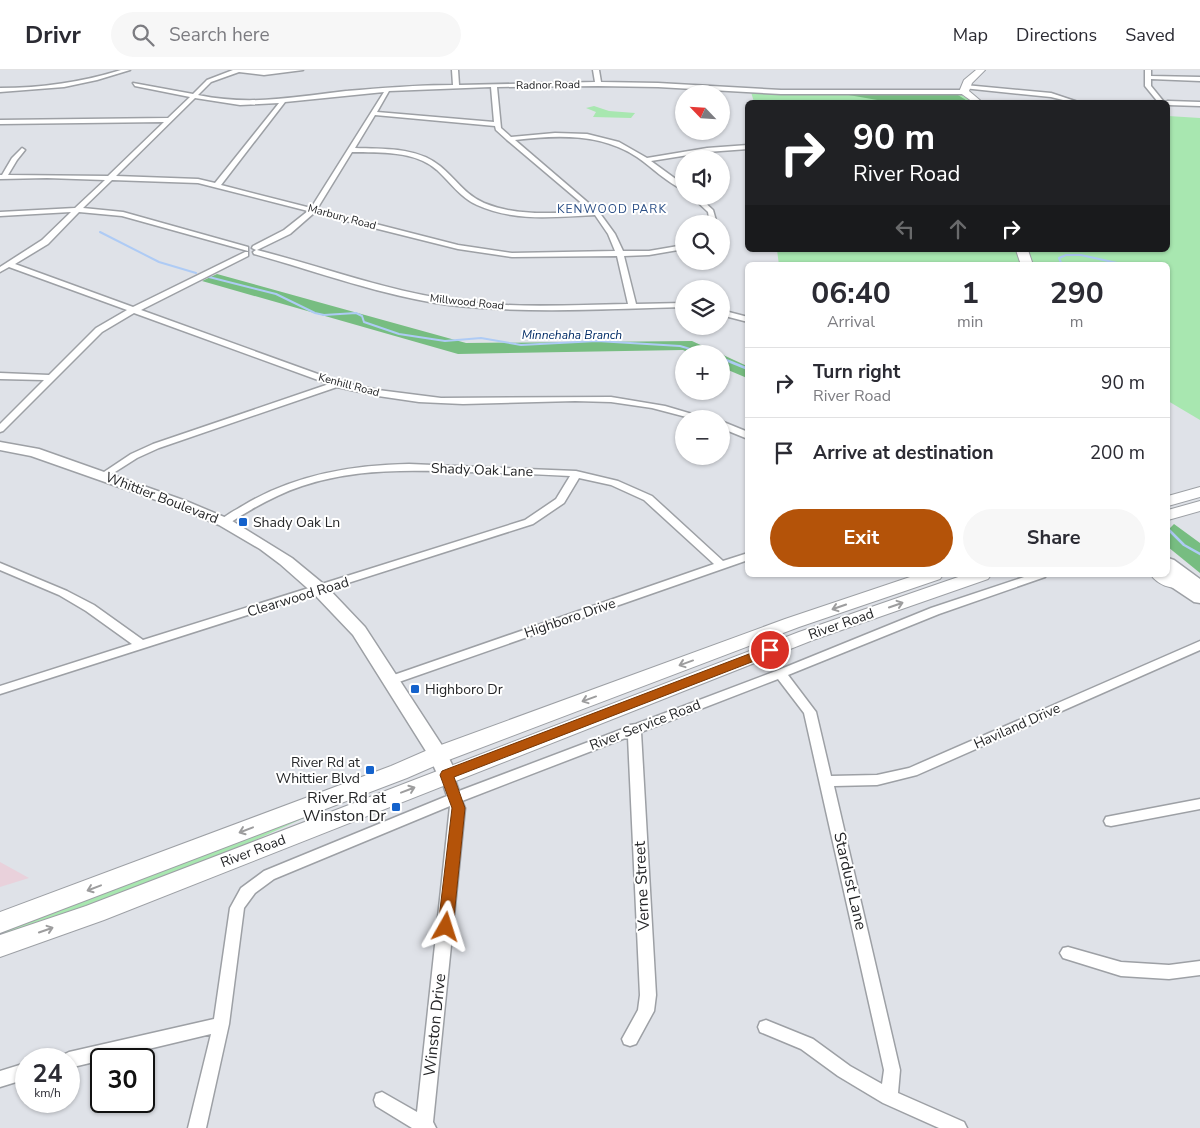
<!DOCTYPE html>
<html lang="en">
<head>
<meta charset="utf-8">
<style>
	body { margin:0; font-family:"Nunito Sans",sans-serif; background:#f7f7f7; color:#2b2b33; height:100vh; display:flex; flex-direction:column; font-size:19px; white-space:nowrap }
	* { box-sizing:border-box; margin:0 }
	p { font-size:16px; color:#7c7c81 }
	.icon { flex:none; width:28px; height:28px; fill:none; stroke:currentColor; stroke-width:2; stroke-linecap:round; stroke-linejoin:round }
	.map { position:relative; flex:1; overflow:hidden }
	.details { position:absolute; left:745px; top:192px; width:425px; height:315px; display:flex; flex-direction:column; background:#fff; border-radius:8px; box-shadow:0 1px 4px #0004 }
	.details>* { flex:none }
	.top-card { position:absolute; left:745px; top:30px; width:425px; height:152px; border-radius:8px; box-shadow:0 1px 4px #0004; background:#202124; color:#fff; overflow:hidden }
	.needle { width:32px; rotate:295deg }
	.fabs { position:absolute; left:675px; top:15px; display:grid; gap:10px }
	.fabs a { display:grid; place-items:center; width:55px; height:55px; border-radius:50%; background:#fff; box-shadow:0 1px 4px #0004; font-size:25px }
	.speed { position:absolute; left:15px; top:978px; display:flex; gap:10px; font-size:25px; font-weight:700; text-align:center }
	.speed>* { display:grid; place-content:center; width:65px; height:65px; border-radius:50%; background:#fff; box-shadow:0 1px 4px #0004; line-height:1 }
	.speed small { font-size:12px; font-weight:400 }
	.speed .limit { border:2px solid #111; border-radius:8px; background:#fff; color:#111 }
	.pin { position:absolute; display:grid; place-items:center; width:42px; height:42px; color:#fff; margin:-21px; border:2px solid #fff; border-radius:50%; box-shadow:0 1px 5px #0007 }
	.me { position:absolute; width:55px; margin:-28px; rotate:6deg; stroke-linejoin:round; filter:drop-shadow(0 0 4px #0008) }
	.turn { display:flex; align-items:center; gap:18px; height:105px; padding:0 25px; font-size:22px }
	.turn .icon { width:65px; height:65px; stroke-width:2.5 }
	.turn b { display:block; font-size:35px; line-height:42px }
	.lanes { display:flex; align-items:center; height:48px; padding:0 25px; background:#0003; justify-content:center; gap:25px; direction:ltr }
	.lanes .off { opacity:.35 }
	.eta { display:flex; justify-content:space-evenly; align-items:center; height:85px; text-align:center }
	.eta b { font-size:30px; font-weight:700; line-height:35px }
	.cta { display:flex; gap:10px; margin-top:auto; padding:10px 25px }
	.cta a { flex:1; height:58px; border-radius:30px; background:#b45309; color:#fff; font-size:20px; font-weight:700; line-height:58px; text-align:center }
	.cta a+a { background:#f7f7f7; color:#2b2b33 }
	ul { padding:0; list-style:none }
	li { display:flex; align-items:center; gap:15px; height:70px; padding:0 25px; border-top:1px solid #e1e1e2 }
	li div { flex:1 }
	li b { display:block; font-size:19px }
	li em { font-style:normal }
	header { display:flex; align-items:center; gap:30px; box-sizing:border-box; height:70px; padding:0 25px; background:#fff; border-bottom:1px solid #e1e1e2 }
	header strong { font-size:24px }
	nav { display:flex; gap:28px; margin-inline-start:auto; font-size:18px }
	.search { width:350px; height:45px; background:#f7f7f7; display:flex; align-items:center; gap:12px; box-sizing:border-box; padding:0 18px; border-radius:28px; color:#7c7c81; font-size:19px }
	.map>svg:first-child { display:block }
	.education { fill:#e9d1db }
	.green { fill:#a8e7b0 }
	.forest { fill:#77bd81 }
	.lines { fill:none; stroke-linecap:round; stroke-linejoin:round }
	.stream-far1 { stroke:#aecbf5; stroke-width:2 }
	.stream { stroke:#aecbf5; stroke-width:2.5 }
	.street-casing { stroke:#9da0a5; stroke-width:3 }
	.secondary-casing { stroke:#9da0a5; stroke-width:3 }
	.primary-casing { stroke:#9da0a5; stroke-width:2 }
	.street { fill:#fff; fill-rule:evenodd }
	.secondary { fill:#fff; fill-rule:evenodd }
	.primary { fill:#fff; fill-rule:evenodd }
	.oneway { stroke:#9d9d9e }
	.route { fill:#b45309; stroke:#753606 }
	.poi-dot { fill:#1462cc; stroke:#fff; stroke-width:2 }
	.labels { text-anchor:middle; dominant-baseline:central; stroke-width:4; stroke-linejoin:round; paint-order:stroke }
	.far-street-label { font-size:11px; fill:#252628; stroke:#fff }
	.far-neighbourhood-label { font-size:12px; letter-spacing:1px; fill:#2c5087; stroke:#fff }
	.far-water-label { font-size:12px; font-style:italic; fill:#002b66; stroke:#fff }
	.street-label { font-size:14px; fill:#252628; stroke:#fff }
	.poi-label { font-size:14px; fill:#252628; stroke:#fff; text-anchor:start }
	.near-poi-label { font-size:16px; fill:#252628; stroke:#fff; text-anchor:end }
	.near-street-label { font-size:16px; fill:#252628; stroke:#fff }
</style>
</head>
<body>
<header>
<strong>Drivr</strong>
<div class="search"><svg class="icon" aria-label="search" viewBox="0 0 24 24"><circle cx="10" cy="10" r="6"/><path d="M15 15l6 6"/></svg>Search here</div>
<nav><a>Map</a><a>Directions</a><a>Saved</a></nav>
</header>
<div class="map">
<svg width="1200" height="1058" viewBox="0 0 1200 1058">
	<rect width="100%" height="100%" fill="#dfe2e8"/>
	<!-- education -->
	<path class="education" d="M0,792L29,808L0,817Z"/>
	<!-- green -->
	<path class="green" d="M751,22L930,23L961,25L973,32H754Z
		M594,36L609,41L635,43L631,48L593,47L596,42L586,38Z
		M1168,46L1200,48V350L1168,331V195H779L777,180H1168Z
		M326,738L231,781L0,869V860Z"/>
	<!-- forest -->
	<path class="forest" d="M837,23H918L958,25L969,32H889Z
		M217,204L466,273L692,271L720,284H692L683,280L458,284L202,211Z
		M721,284L747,296V308L721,297Z
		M1174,454L1200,473V503L1168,477V460Z"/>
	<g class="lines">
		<!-- stream-far1 -->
		<path class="stream-far1" d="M100,162L159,192L196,203
			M1062,195L1059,188L1066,185H1081L1117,193
			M209,207L276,224L315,243L324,245L356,243L362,246L364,252L399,264L445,271L481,268L521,275L597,271L680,276L707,284"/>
		<!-- stream -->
		<path class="stream" d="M721,288L748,299
			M1168,459L1184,475L1200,484"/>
		<!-- street casing -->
		<g class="street-casing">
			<path id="street" d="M121,0H130L97,10L64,17L0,22V18C42,18 82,12 121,0Z
				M233,0H303L264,5L239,2L211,12L198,25C250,36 294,27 346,21C382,18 417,15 453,15L452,0H458L459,15L595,12L593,0H599L601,12L658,13L781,20H964L967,22L964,24H781L658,17L598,16L497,17L501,58L511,67L555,63L587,64L619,72L647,88L707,78L748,75V79L707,82L651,91L684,115V120C667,113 652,97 637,87C600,63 557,65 515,70L599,142L615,164L623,181H649L684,175V179L649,185L624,186L636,234L684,233V237C606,239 527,244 449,235C383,226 318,202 254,184L253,182L256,180L252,178L253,176L284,160L308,141L198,113L112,110L83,138L123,142L248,177V181L122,146L79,142L48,174L15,194L133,237L245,182H248V186L141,240L340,312L378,320L441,328L611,327L665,336L709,349H694L652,338L611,332L575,331L463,334L419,332L378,326L337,317L159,378L137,388L104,409L101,408L99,406L101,404L131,384L153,374L329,314L134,243L102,262L3,361L0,362V354L44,310L0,309V303L49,305L96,258L127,240L9,197L0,202V197L42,170L71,142L0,146V142L75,138L105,110L47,108L0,109V105H2L12,88L22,78L25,80L17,90L8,105L108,106L164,52L0,54V50L168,48L190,27L135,16L133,13L193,24L207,10ZM491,17L494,52L377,42L389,21ZM384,22L311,138L221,115L285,32ZM195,28L240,35L279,33L215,113L198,109L116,106ZM375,45L495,56L496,60L507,70L591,141C555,143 518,147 484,133C465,125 455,108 440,96C417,77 383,79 355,78ZM352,82C380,83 414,80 437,100C450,112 461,128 477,135C514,152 556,147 595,145L608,164L615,181L512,183L458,175L317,139ZM314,143L458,179L512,187L617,186L628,234C567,235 505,239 445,229C381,219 320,196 257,180L290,164Z
				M1145,0H1151V6L1200,7V11L1151,9V16L1164,32H1158L1145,16Z
				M965,15L1051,23L1078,32H1071L1051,27L963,18Z
				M1168,31L1200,32V36L1168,35L1165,32Z
				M691,126H698L713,140L717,154H710L708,142Z
				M721,240L748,247V252L721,245Z
				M721,351L748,362V369L721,358Z
				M409,394L576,401L618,411L652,426L723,491L748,483V490L396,613H388L386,610L388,607L714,494L644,430L611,415L579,408L564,433L533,454L0,624V616L132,574L86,541L59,525L0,500V493L67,521L94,535L143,570L525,450L556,429L570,406C535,404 501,403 467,402C411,400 356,398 302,416C275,425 251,439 228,454L224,455L219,452C225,445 236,440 244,435C294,405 351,395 409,394Z
				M1030,505H1046L1045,507L939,544L788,605L816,642L831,706L877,705L909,698L1200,571V580L917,705L877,715L834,716L900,1000L898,1023L964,1052L967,1058H939L883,1033L838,1006L801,979L760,962L758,957L760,952L766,950L813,969L850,996L882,1014L884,1000L804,643L778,609L641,662L656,925L654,941L636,974L630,976L624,974L622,969L638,940L640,925L628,667L462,731L465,738L433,1052L436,1058H412L376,1036L374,1030L376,1024L382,1022L417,1042L450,736L274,809L255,823L244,838L229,954L206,1058H188L211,964L69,998V989H61L63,985L69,982L214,949L230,838L241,818L264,801L447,726L440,705L442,702L447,700L452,702L459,721L628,657L630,655L636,654L776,601L931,538Z
				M1200,729V739L1111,756L1106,755L1104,751L1106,747L1111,746Z
				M1068,877L1121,892L1169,895L1200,891V905L1169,909L1121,906L1063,888L1060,883L1063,878Z
				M26,993V1009L0,1017V1001Z"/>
		</g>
		<!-- secondary casing -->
		<g class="secondary-casing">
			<path id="secondary" d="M0,372L39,379L186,431L229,449L292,488L326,516L365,557L445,680L457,705L454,710L447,712L440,710L429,686L353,565L314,524L280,494L260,479L219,455L176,437L31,386L0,380Z
				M1168,488L1174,490L1200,509V533L1194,532L1158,508L1156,505H1168V501H1169L1168,500Z"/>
		</g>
		<!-- primary casing -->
		<g class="primary-casing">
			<path id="primary" d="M976,0H985L972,13L969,21L982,32H973L959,22L964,10Z
				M1016,180H1028L1033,195H1021Z
				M1200,417V427L1168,436V426Z
				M1200,431V441L1168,450V440Z
				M1168,502L1182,509L1184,513L1182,517C1171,520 1157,514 1151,505H1168Z
				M916,505H943L940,509L799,557L446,691L407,708L0,863V842L391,696L430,679L785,549Z
				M964,505H991L988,509L813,570L104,850L0,887V865L86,836L799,562Z"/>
		</g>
		<!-- street -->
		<use href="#street" class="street"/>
		<!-- secondary -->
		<use href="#secondary" class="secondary"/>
		<!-- primary -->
		<use href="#primary" class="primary"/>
	</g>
	<!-- one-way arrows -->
	<defs><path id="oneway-shaft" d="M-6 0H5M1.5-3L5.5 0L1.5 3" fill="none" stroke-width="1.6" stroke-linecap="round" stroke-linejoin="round" transform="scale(1.25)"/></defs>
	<g class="oneway">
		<use href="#oneway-shaft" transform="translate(896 535) rotate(-19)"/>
		<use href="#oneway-shaft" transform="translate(839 537) rotate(161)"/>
		<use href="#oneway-shaft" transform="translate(686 593) rotate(160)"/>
		<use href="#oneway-shaft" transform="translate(589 629) rotate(160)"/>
		<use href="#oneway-shaft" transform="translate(408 720) rotate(-21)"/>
		<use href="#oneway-shaft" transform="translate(246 760) rotate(159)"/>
		<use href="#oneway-shaft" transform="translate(94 818) rotate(159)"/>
		<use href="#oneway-shaft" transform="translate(46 860) rotate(-19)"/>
	</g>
	<!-- route -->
	<path class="route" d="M770,576L776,580L775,583L454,707L465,738L453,857L451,861L446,863L440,861L438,857L452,738L440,705L442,701Z"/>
	<!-- markers -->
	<g class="poi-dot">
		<rect x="238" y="447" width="10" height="10" rx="2.5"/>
		<rect x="410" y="614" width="10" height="10" rx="2.5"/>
		<rect x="365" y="695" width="10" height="10" rx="2.5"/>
		<rect x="391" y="732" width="10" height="10" rx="2.5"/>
	</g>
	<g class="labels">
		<!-- far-street labels -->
		<g class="far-street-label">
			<text transform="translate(548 15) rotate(-1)">Radnor Road</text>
			<text transform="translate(342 147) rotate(15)">Marbury Road</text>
			<text transform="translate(467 232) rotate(6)">Millwood Road</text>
			<text transform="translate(349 315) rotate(15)">Kenhill Road</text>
		</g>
		<!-- far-neighbourhood labels -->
		<g class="far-neighbourhood-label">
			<text x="612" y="139">KENWOOD PARK</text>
		</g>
		<!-- far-water labels -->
		<g class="far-water-label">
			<text x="572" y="265">Minnehaha Branch</text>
		</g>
		<!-- street labels -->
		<g class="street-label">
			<text transform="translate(482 400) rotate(2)">Shady Oak Lane</text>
			<text transform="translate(162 428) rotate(21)">Whittier Boulevard</text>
			<text transform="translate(298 527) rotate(-17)">Clearwood Road</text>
			<text transform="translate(570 548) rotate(-19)">Highboro Drive</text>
			<text transform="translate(841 554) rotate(-19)">River Road</text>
			<text transform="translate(645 655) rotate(-21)">River Service Road</text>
			<text transform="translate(1017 656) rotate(-24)">Haviland Drive</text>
			<text transform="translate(253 781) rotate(-21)">River Road</text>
		</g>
		<!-- poi labels -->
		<g class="poi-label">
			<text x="253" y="452">Shady Oak Ln</text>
			<text x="425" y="619">Highboro Dr</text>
			<text x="360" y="692" text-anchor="end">River Rd at<tspan x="360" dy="16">Whittier Blvd</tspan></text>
		</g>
		<!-- near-poi labels -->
		<g class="near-poi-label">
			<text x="386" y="728">River Rd at<tspan x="386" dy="18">Winston Dr</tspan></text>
		</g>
		<!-- near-street labels -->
		<g class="near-street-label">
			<text transform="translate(850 811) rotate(77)">Stardust Lane</text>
			<text transform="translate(642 816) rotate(-93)">Verne Street</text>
			<text transform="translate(435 955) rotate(-84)">Winston Drive</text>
		</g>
	</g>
</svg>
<div class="fabs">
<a><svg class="needle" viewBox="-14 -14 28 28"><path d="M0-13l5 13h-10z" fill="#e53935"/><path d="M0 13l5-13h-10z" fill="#7c7c81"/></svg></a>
<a><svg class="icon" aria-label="sound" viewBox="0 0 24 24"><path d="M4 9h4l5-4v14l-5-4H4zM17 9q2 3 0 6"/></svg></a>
<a><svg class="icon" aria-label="search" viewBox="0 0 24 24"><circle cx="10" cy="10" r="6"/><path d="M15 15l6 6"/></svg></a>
<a><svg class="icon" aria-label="layers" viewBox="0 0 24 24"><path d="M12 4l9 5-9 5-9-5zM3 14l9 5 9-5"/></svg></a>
<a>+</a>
<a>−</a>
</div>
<div class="speed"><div>24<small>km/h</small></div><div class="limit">30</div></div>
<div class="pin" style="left:770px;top:580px;background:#d93025"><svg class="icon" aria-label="arrive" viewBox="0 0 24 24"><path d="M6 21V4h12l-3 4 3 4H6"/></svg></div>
<svg class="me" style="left:446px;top:857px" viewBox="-20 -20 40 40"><path d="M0-17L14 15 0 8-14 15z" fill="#b45309" stroke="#fff" stroke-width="4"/></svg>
<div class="top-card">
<div class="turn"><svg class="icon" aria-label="right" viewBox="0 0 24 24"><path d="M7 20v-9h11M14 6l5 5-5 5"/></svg><div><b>90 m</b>River Road</div></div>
<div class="lanes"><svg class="icon off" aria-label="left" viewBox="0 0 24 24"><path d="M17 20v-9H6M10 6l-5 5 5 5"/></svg><svg class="icon off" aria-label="ahead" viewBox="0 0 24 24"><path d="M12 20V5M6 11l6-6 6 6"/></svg><svg class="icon" aria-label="right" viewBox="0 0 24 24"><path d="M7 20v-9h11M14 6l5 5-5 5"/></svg></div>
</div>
<section class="details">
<div class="eta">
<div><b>06:40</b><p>Arrival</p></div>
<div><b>1</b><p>min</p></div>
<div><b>290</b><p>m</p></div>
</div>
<ul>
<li><svg class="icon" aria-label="right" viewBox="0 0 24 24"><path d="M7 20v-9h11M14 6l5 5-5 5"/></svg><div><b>Turn right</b><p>River Road</p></div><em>90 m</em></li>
<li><svg class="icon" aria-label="arrive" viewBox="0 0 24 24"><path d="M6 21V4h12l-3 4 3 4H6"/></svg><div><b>Arrive at destination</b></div><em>200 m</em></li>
</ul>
<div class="cta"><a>Exit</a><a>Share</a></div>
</section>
</div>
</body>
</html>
